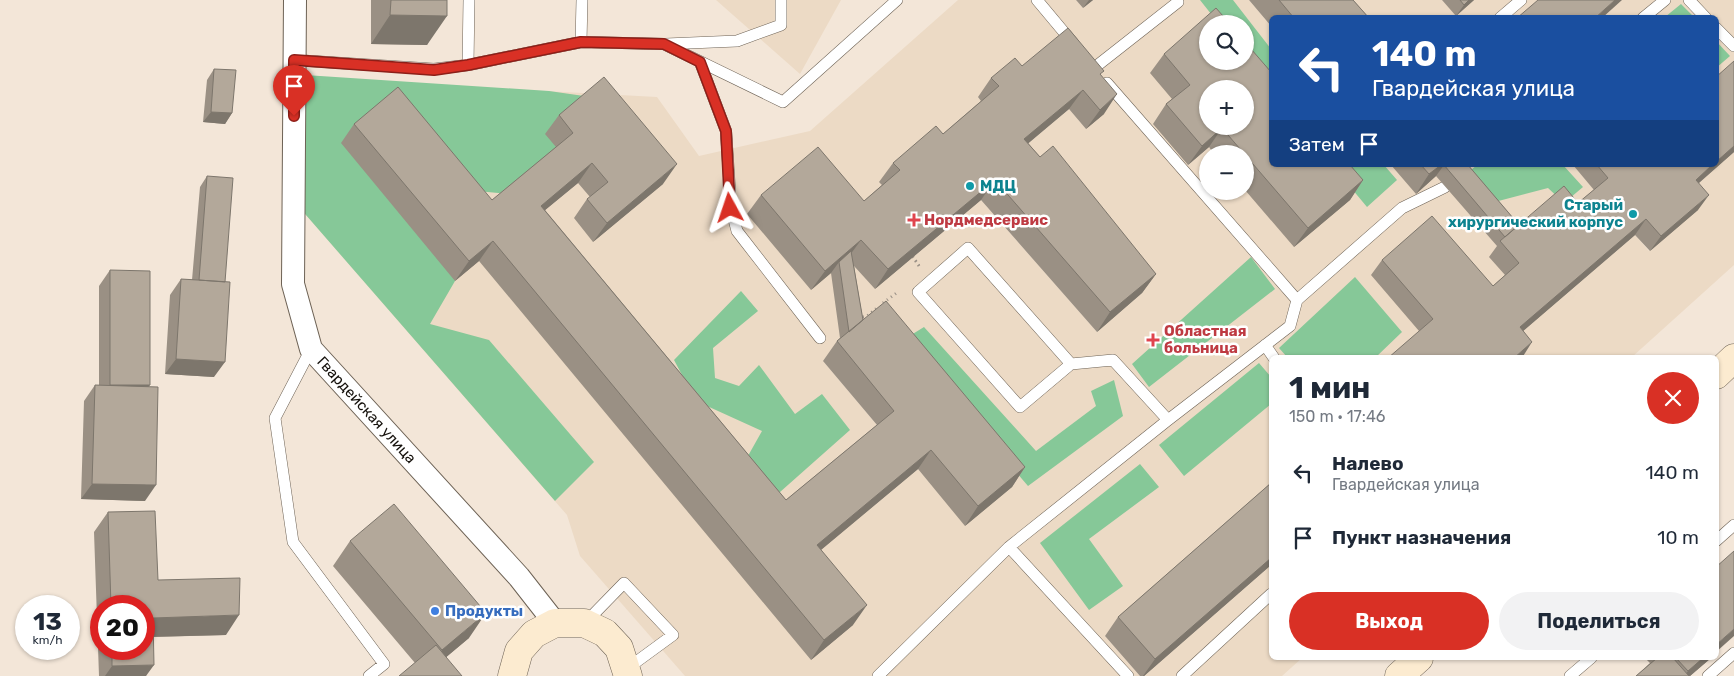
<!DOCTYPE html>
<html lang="ru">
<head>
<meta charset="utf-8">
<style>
	body { margin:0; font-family:Rubik,sans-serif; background:#f2f2f3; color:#1f2937; height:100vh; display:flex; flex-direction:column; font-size:19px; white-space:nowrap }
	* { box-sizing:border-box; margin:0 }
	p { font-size:16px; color:#747a83 }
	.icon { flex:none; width:28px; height:28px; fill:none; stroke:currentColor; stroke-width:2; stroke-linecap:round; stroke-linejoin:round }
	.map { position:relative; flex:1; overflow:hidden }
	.drawer { position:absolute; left:1269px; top:355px; width:450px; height:305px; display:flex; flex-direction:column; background:#fff; border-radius:8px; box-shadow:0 1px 4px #0004 }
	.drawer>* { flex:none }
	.guide { position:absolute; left:1269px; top:15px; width:450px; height:152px; border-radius:8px; box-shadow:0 1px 4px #0004; background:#1a4fa0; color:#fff; overflow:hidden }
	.buttons { position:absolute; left:1199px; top:15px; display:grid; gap:10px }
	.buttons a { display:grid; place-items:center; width:55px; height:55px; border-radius:50%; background:#fff; box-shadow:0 1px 4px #0004; font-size:25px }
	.speed { position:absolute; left:15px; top:595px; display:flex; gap:10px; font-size:25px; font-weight:700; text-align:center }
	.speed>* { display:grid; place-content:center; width:65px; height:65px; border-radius:50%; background:#fff; box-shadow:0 1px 4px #0004; line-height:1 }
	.speed small { font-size:12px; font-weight:400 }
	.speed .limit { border:8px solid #d22; background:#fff; color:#111 }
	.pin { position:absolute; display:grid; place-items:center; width:42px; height:42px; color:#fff; margin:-51px -21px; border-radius:50% 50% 50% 0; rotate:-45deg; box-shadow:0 0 5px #0007 }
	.pin .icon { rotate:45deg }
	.me { position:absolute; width:55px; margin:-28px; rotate:355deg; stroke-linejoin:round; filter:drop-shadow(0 0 4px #0008) }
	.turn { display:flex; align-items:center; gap:18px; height:105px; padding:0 20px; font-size:22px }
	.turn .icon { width:65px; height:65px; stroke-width:2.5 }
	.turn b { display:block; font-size:35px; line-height:42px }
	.then { display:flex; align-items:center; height:48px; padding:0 20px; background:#0003; gap:10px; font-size:19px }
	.round { display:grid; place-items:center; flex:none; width:52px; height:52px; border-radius:26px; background:#f2f2f3 }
	.headline { display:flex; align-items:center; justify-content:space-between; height:85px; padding:0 20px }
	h1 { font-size:30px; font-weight:700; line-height:38px }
	.primary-button { display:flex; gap:10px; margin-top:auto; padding:10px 20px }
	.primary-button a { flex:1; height:58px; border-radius:30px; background:#d93025; color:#fff; font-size:20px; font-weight:700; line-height:58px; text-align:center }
	.primary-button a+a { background:#f2f2f3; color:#1f2937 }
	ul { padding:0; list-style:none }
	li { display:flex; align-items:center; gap:15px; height:65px; padding:0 20px }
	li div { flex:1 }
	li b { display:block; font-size:19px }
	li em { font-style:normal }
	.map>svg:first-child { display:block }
	.built { fill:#ecdac5; fill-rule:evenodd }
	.forest { fill:#86c898 }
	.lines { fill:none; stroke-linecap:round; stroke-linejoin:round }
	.lane-casing { stroke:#6d6255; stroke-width:12 }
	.street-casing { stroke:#6d6255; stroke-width:24 }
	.secondary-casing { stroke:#6d6255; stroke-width:29 }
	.path { stroke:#988f85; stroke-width:3; stroke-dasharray:1 4; stroke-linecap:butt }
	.lane { stroke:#fff; stroke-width:11 }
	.street { stroke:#fff; stroke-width:22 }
	.secondary { stroke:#fcebd0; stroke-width:28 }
	.wall { fill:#9a9084; fill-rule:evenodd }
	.shaded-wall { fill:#7d766c }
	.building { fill:#b3a89a; stroke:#7d766c; fill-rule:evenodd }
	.route-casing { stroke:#8d1f18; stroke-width:12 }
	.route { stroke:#d93025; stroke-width:9 }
	.culture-dot { fill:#0f9aa8; stroke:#fff; stroke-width:2 }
	.health-dot { fill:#e0444e; stroke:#fff; stroke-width:2 }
	.shop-dot { fill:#3f7fe0; stroke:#fff; stroke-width:2 }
	.labels { text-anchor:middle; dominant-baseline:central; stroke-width:5; stroke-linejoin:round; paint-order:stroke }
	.culture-label { font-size:15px; font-weight:bold; fill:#0d838f; stroke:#fff; text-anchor:start }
	.health-label { font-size:15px; font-weight:bold; fill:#be3a42; stroke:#fff; text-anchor:start }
	.street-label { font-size:15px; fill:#15110c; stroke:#fff }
	.shop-label { font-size:15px; font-weight:bold; fill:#366cbe; stroke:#fff; text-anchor:start }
</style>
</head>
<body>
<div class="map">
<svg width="1734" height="676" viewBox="0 0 1734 676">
	<rect width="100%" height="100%" fill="#f3e6d8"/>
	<!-- built -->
	<path class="built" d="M716,0H841L800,74Z
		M958,0H1076L1083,8L1093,0H1249L1271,26V99L1245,61V24H1208L1176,104L1188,165L1209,147L1214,154H1208V191H1245V190L1320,165H1573L1597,193L1508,279L1422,335L1396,357L1271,358V491L1105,636L1140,676H685L580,556L567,515L299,207L305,78L657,97L699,156L810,131ZM1087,94L1086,129L1069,109L1011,158L1142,293L1097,332L981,200L875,288L847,259L886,190L880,182L985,106ZM560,152L663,184L594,201L578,183L527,225L772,519L881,430L823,361L1011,487L965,525L918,469L804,564L479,261V219Z
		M1323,0H1734V81L1716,83V18H1338Z
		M1734,152V265L1632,357H1521L1509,343L1635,235L1649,251L1685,195Z
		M1271,565V658H1302L1282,676H1144Z"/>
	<!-- forest -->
	<path class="forest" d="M1200,0H1233L1271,49V77L1245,57V24H1219Z
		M1681,4L1694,17H1665Z
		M1716,41L1730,56L1716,68Z
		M305,75L549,91L591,97L560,152L509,194L477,191L455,281L430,324L489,340L594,462L555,501L299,207Z
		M1332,165H1384L1397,180L1367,207Z
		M1477,165H1563L1583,187L1564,203L1548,188L1487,204L1465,175Z
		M1251,257L1275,289L1149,387L1132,364Z
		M1355,277L1402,332L1376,357H1287L1279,348Z
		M741,291L758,311L713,348L715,378L739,386L759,365L795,414L822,394L850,430L771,500L744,463L762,431L696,401L674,360Z
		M924,327L1036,451L1096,406L1091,391L1114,380L1123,416L1028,486L903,340Z
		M1259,363L1271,377V404L1184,476L1159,445Z
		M1140,464L1159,487L1089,539L1123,586L1089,610L1040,543Z"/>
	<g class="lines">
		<!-- lane casing -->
		<g class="lane-casing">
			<path id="lane" d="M1037,0L1073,43
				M1689,0L1706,18
				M1500,18L1521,0
				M1643,18L1665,0
				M1716,28L1734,46
				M581,42L582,0
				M666,44L737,41L781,25V0
				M294,60L434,69L468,65L581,42L664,44L783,102L897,0
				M700,62L726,131L731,208L737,231L820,338
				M468,65L469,0
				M1094,68L1178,2
				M1107,83L1297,300
				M1265,345L1274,358
				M311,349L275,418L293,542L384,664L369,676
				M1071,364L1020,407L918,292L968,248L1071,364L1113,360L1168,420
				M1716,541L1734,525
				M1009,547L1128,676
				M585,623L624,583L673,635L632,665
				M878,676L1009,547L1168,420L1290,326L1297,300L1402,208L1445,187
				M1182,676L1271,594
				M1570,676L1591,658
				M1708,676L1734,653"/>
		</g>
		<!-- street casing -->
		<g class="street-casing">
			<g id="street">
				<path id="s1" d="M295,0L293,284L311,349L519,577L555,623"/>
			</g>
		</g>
		<!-- secondary casing -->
		<g class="secondary-casing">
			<path id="secondary" d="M1716,375L1734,358
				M512,676L519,651L534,634L555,623H584L605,633L619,648L628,676
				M1399,676L1419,658"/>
		</g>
		<!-- path -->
		<path class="path" d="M919,266L913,257L920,267
			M883,303L898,292
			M858,318L867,316L878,307"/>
		<!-- lane -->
		<use href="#lane" class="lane"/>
		<!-- street -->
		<use href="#street" class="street"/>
		<!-- secondary -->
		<use href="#secondary" class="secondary"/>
	</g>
	<!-- wall -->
	<path class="wall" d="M371,0H447L427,45L371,44Z
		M1076,0H1093L1083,8Z
		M1249,0H1353L1369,18H1271V26Z
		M1442,0H1474L1456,16Z
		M1164,54L1271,165L1363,180L1350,200L1294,247L1245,190V154H1214L1209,147L1188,165L1153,124L1166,104L1172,99L1150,73Z
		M1734,61V152L1699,183L1698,210L1650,251L1635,235L1523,331H1419L1371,275L1382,260L1493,286L1505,275L1489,257L1497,246L1436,176L1416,194L1391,165H1468L1519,225L1578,203L1594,190L1573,165H1716Z
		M1022,66L1101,75L1104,114L1086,129L1069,109L1028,143L1040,157L1156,274L1142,293L1097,332L981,200L875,289L854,266L863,320L1025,467L1012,487L965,526L918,469L821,550L853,625L811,660L479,261L455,281L341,143L354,124L492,200L556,147L545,134L559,115L663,184L593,242L574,218L587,199L590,197L578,183L545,210L786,500L877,425L823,361L837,341L840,338L831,273L811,290L747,214L761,195L864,201L882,185L879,182L893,163L943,134L981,101L978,97L991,78Z
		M214,69L232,113L225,124L203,122L207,80Z
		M207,176L214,377L165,374L170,295L181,279L192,280L200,187Z
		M110,270L148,386L145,501L81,499L84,401L95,385H99V286Z
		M1271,483V565L1144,676H1140L1105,636L1118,617Z
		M108,512L158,580L226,635L153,637L146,676H99L94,532ZM101,606H144V649H101Z
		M350,541L469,638L446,657L415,663L333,566Z
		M1645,658H1711L1690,676H1636L1650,663Z"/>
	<!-- shaded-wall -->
	<path class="shaded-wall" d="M1089,0H1093L1083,8Z
		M1469,0H1474L1456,16L1464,5Z
		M1615,0H1622L1602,18H1595Z
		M390,15L447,16L427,45L371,44Z
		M1083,90L1069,109L1011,158L1024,139Z
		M1117,94L1104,114L1086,129L1100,110Z
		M211,112L232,113L225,124L203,122Z
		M1222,128L1209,147L1188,165L1202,146Z
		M1734,146V152L1685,195L1696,180L1712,165H1716V162Z
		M592,163L578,183L527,225L541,206Z
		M677,164L663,184L593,242L607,223Z
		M1441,165H1450H1444L1436,176L1416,194L1429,174Z
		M995,180L981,200L875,289L888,269Z
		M1363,180L1350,200L1294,247L1308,228Z
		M1709,195L1698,210L1650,251L1661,236Z
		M1646,219L1635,235L1509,343L1520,327Z
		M861,240L847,259L839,262L831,273L811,290L825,271Z
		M493,241L479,261L455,281L469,261Z
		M1156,274L1142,293L1097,332L1110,312Z
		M1532,342L1522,358H1514Z
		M176,359L225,362L214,377L165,374Z
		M110,385H150L139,400H99Z
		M931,450L918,469L804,564L817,545Z
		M1025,467L1012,487L965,526L978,506Z
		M92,484L156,485L145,501L81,499Z
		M1271,558V565L1144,676H1143L1155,659Z
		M867,605L853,625L811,660L824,640Z
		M486,613L469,638L425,675L442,650Z
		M239,615L226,635L144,637L153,618Z
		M1734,629V636L1716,652V645Z
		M1703,658H1711L1690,676H1684L1688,671Z
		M154,665L146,676H105L112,666Z"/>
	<!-- building -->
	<path class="building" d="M391,0H447V16L390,15Z
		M1279,0H1353L1369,18H1294Z
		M1460,0H1469L1464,5Z
		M1538,0H1615L1595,18H1517Z
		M1216,8L1230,24H1208V61H1245V42L1271,72V165H1350L1363,180L1308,228L1222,128L1202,146L1166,104L1190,85L1164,54ZM1208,89H1245V126H1208Z
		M1068,28L1104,71L1100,74L1117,94L1100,110L1083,90L1024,139L1040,157L1053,146L1156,274L1110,312L995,180L888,269L861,240L825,271L761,195L818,147L864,201L900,170L893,163L936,126L943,134L999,86L991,78L1015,58L1022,66Z
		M1734,61V146L1716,162V77Z
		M214,69L236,70L232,113L211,112Z
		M604,77L677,164L607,223L587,199L608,182L592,163L541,206L786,500L894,411L837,341L886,301L1025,467L978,506L931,450L817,545L867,605L824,640L493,241L469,261L354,124L398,87L492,200L573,133L559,115Z
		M1421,165H1441L1429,174Z
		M1444,165H1468L1519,225L1505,237Z
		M1597,165H1712L1696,180L1709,195L1661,236L1646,219L1520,327L1532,342L1514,358H1388L1433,319L1382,260L1432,216L1493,286L1519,263L1500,241L1564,186L1578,203L1608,178Z
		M207,176L233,178L225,282L199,280Z
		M851,251L863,320L849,332L839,262Z
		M110,270L150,271V385H110Z
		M181,279L230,282L225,362L176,359Z
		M95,385L158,387L156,485L92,484Z
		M1271,483V558L1155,659L1118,617Z
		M394,504L486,613L442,650L350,541Z
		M155,511L158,580L240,578L239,615L153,618L154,665L112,666V649H144V606H111L108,512Z
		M1734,551V629L1716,645V567Z
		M436,645L462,676H399Z
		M1657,658H1673L1689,676H1636Z
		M1676,658H1703L1688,671Z"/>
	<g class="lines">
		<!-- route casing -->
		<g class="route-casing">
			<path id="route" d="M294,116V60L434,70L468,65L581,42L664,44L700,62L726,131L730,208"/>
		</g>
		<!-- route -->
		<use href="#route" class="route"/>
	</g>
	<!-- markers -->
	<g class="culture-dot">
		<circle cx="970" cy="186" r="5"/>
		<circle cx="1633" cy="214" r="5"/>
	</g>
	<g class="health-dot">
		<path d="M911.5 212.5h5v5h5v5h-5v5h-5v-5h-5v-5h5z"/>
		<path d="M1150.5 332.5h5v5h5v5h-5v5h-5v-5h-5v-5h5z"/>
	</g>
	<circle class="shop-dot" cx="435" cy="611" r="5"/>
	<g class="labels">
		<!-- culture labels -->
		<g class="culture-label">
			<text x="980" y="186">МДЦ</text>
			<text x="1623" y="205" text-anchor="end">Старый<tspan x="1623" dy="17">хирургический корпус</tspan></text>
		</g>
		<!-- health labels -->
		<g class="health-label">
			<text x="924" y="220">Нордмедсервис</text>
			<text x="1164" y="331">Областная<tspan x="1164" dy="17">больница</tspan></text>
		</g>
		<!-- street labels -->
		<g class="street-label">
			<text stroke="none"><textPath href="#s1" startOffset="434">Гвардейская улица</textPath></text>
		</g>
		<!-- shop labels -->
		<g class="shop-label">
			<text x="445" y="611">Продукты</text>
		</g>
	</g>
</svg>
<div class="buttons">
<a><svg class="icon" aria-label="search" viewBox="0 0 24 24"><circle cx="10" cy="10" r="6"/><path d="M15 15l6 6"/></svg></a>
<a>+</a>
<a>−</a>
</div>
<div class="speed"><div>13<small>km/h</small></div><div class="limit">20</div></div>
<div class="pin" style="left:294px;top:116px;background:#d93025"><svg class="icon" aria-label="arrive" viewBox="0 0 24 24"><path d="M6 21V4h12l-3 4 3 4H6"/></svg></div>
<svg class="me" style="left:730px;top:208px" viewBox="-20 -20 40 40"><path d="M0-17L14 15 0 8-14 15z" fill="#d93025" stroke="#fff" stroke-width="4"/></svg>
<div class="guide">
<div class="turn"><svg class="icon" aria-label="left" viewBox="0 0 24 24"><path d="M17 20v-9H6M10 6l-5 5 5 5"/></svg><div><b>140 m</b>Гвардейская улица</div></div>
<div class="then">Затем<svg class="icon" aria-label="arrive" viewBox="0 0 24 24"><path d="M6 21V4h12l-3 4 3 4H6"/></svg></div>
</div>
<section class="drawer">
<div class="headline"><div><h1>1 мин</h1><p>150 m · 17:46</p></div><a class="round" style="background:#d93025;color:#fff"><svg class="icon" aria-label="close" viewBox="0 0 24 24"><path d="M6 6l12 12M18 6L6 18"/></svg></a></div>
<ul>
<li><svg class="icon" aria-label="left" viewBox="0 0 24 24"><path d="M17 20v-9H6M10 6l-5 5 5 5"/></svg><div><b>Налево</b><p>Гвардейская улица</p></div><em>140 m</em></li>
<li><svg class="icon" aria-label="arrive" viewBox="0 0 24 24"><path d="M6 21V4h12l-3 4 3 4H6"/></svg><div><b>Пункт назначения</b></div><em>10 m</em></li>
</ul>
<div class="primary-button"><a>Выход</a><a>Поделиться</a></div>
</section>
</div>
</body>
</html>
